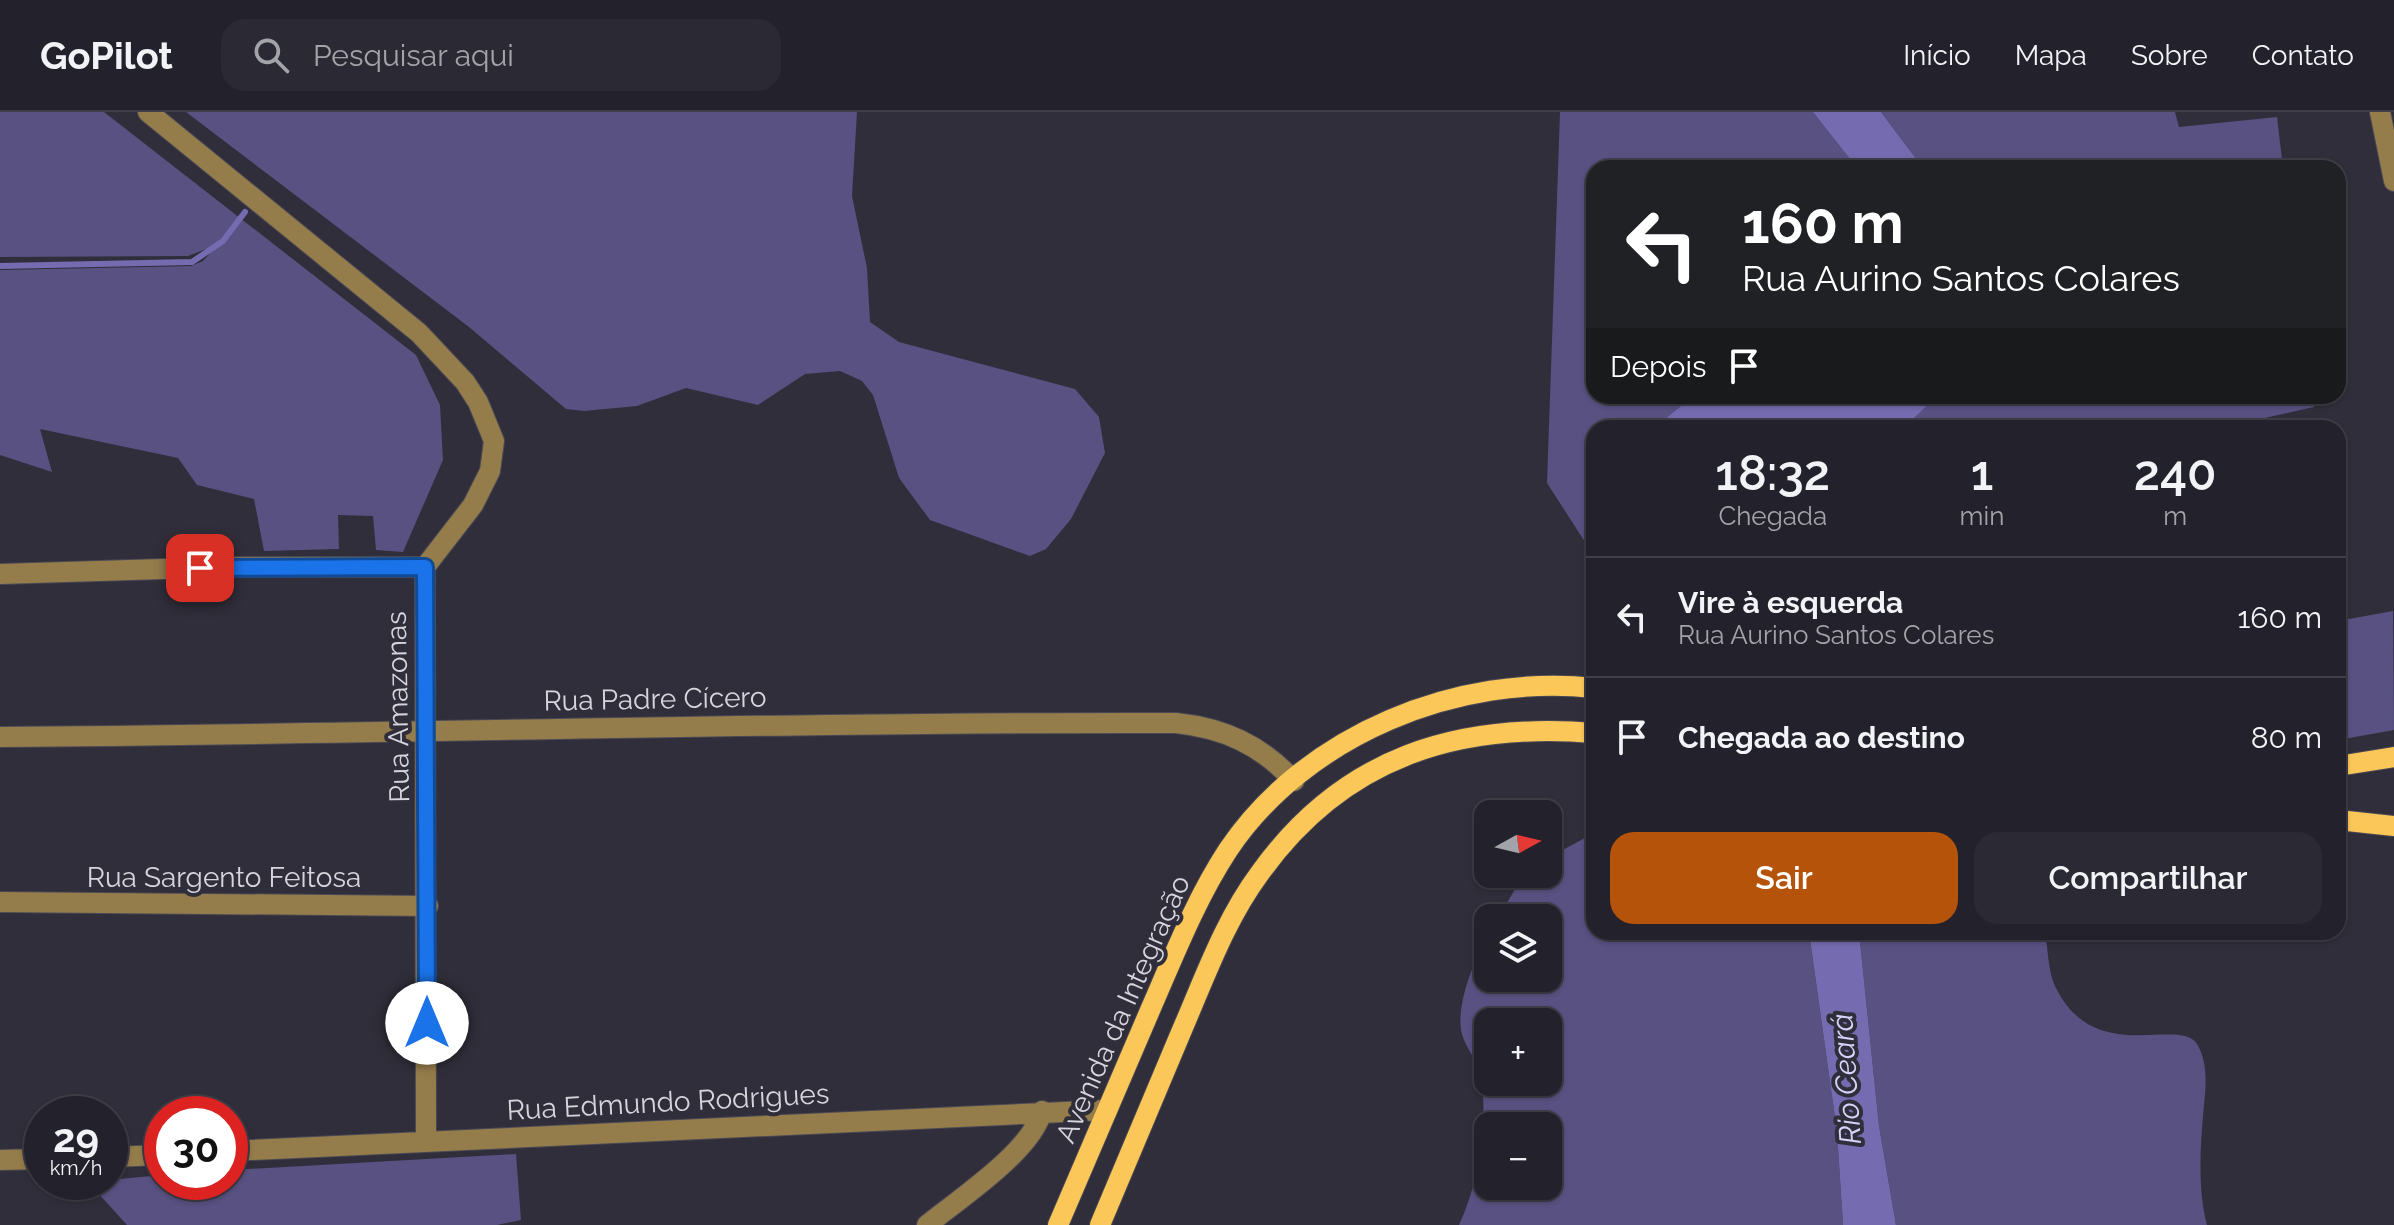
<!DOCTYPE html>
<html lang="pt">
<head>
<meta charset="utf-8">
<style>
	body { margin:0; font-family:Raleway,sans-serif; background:#2b2a34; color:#f1f3f6; height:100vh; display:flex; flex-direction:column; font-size:30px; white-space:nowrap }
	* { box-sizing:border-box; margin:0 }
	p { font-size:26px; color:#a3a4a9 }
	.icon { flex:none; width:44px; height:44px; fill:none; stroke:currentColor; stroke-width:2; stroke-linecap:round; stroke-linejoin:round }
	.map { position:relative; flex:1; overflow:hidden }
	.sheet { position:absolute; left:1586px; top:308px; width:760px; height:520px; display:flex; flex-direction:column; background:#23222c; border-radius:24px; box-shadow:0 2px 6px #0004,0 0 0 2px #403f48 }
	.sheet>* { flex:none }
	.banner { position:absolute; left:1586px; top:48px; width:760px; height:244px; border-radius:24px; box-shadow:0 2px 6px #0004,0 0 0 2px #403f48; background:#202124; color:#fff; overflow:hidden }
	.needle { width:52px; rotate:82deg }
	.buttons { position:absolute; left:1474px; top:688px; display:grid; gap:16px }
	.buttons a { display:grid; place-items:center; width:88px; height:88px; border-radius:16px; background:#23222c; box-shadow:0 2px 6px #0004,0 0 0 2px #403f48; font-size:40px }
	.speed { position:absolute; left:24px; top:984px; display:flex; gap:16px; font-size:40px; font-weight:700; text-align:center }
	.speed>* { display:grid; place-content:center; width:104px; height:104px; border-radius:50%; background:#23222c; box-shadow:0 2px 6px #0004,0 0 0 2px #403f48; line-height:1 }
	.speed small { font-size:20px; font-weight:400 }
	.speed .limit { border:12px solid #d22; background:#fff; color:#111 }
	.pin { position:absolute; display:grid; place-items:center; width:68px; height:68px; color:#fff; margin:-34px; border-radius:16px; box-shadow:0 4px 12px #0006 }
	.me { position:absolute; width:88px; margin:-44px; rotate:0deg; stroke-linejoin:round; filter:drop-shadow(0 0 6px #0008) }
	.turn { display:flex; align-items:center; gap:28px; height:168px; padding:0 24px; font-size:36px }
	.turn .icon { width:104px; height:104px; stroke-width:2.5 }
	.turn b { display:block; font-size:56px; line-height:68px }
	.then { display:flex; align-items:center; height:76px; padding:0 24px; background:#0003; gap:16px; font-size:30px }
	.eta { display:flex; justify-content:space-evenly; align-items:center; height:136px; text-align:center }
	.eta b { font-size:48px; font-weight:600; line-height:56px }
	.primary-button { display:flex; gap:16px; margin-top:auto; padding:16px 24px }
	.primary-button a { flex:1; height:92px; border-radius:24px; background:#b45309; color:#fff; font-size:32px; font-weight:600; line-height:92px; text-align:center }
	.primary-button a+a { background:#2b2a34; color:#f1f3f6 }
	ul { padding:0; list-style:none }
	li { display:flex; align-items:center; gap:24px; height:120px; padding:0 24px; border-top:2px solid #403f48 }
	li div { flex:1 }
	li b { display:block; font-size:30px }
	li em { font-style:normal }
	header { display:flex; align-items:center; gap:48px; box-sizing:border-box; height:112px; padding:0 40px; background:#23222c; border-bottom:2px solid #403f48 }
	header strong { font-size:38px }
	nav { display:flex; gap:44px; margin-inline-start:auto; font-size:28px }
	.search { width:560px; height:72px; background:#2b2a34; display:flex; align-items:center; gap:20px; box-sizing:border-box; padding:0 28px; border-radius:24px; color:#a3a4a9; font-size:30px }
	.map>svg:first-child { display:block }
	.green { fill:#585182; fill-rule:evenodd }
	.water { fill:#756bb0 }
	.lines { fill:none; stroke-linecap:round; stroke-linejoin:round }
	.stream { stroke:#756bb0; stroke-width:6 }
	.minor-casing { stroke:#4a4954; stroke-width:22 }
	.major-casing { stroke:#4a4954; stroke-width:22 }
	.minor { stroke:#957c4b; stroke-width:20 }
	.major { stroke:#fbc758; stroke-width:20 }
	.route-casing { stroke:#114b97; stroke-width:20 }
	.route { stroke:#1a73e8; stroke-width:14 }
	.labels { text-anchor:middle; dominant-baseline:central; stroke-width:8; stroke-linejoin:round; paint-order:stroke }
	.street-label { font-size:28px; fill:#d6d5dd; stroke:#2f2e3a }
	.water-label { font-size:30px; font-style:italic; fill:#d6d3fa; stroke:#2f2e3a }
</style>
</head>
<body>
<header>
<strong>GoPilot</strong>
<div class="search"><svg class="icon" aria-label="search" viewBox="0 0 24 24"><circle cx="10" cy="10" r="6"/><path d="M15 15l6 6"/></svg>Pesquisar aqui</div>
<nav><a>Início</a><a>Mapa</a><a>Sobre</a><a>Contato</a></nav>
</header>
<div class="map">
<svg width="2394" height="1113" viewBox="0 0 2394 1113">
	<rect width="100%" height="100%" fill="#2f2e3a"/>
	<!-- green -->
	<path class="green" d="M0,0H104L416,243L440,293L443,348L403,440L376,438L373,404L338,403L339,437L264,439L254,387L197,373L178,346L40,317L52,360L0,343V158L191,154L203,149L219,132L188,144L0,145Z
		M186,0H857L852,84L867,156L870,210L899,230L1075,277L1099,305L1105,341L1071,407L1046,437L1030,444L930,408L899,366L873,283L862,269L840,259L805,262L758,293L686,276L637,294L584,299L566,297L469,215Z
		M1560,0H1813L1857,56H1594V284H1693L1654,316H1594V444L1547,371Z
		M1881,0H2175L2179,15L2277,5L2283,56H1923Z
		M1937,284H2312L2314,295L2238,312V316H1904Z
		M2393,499L2394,618L2338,628V509Z
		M1594,721V820H1809L1837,1020L1843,1113H1459C1479,1070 1487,1016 1482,969C1481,951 1464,936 1461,918C1457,890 1474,848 1488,824V866H1548V806H1498L1517,774L1530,762H1548V746ZM1488,910H1548V970H1488ZM1488,1014H1548V1074H1488Z
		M1859,820H2045C2048,836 2048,859 2055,874C2094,956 2179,904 2197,932C2210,954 2205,981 2203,1004C2200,1039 2198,1079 2207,1113H1896L1879,1014Z
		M516,1042L521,1108L497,1113H127L88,1070L162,1063V1070H230V1058Z"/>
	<!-- water -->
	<path class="water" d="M1813,0H1881L1923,56H1857Z
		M1693,284H1937L1904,316H1654Z
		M1809,820H1859L1879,1014L1896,1113H1843L1837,1020Z"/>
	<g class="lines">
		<!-- stream -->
		<path class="stream" d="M0,154L192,150L223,129L245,100"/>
		<!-- minor casing -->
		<g class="minor-casing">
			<path id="minor" d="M148,0L419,221L465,270L478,290L494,329L490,359L473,393L425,455L426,1028
				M2380,0L2394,69
				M0,462L228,455H425
				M0,625C392,622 784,610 1176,611C1224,616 1261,633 1294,669
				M0,790L428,794
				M230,1039L1107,998
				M110,1045L162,1043
				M0,1048L42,1047
				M927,1113C959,1087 1032,1039 1042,999"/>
		</g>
		<!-- major casing -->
		<g class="major-casing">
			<path id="major" d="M2338,654L2394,645
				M2338,708L2394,714
				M1058,1113C1089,1041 1120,968 1151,896C1175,841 1196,787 1228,738C1306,622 1459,561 1594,576
				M1100,1113C1127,1048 1155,983 1182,918C1205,865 1225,808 1260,761C1343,645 1457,610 1594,621"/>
		</g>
		<!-- minor -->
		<use href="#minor" class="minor"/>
		<!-- major -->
		<use href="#major" class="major"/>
	</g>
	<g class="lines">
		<!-- route casing -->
		<g class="route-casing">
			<path id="route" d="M200,456L425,455L427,911"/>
		</g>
		<!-- route -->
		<use href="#route" class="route"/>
	</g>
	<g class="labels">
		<!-- street labels -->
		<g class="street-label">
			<text transform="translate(655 587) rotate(-1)">Rua Padre Cícero</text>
			<text transform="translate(398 595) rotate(-91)">Rua Amazonas</text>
			<text x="224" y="765">Rua Sargento Feitosa</text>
			<text transform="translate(1123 897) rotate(-66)">Avenida da Integração</text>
			<text transform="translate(668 990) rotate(-3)">Rua Edmundo Rodrigues</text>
		</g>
		<!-- water labels -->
		<g class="water-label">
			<text transform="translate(1846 967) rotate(-94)">Rio Ceará</text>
		</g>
	</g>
</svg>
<div class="buttons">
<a><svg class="needle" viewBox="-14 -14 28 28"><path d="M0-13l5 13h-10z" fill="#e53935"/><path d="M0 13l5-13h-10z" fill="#a3a4a9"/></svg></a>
<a><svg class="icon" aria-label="layers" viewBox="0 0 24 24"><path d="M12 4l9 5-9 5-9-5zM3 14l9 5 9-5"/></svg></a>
<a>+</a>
<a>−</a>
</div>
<div class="speed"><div>29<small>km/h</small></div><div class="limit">30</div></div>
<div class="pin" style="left:200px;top:456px;background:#d93025"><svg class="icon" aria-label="arrive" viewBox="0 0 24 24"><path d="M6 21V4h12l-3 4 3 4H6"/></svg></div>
<svg class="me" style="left:427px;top:911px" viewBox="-20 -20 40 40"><circle r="19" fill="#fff"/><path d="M0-13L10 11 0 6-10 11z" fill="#1a73e8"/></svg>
<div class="banner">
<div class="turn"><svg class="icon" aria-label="left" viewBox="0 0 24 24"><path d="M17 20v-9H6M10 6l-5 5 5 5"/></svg><div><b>160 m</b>Rua Aurino Santos Colares</div></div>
<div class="then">Depois<svg class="icon" aria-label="arrive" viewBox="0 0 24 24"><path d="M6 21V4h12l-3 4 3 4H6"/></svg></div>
</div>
<section class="sheet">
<div class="eta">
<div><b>18:32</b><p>Chegada</p></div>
<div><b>1</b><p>min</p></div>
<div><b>240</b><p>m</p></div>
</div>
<ul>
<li><svg class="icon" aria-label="left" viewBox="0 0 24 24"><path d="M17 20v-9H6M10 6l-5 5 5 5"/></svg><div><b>Vire à esquerda</b><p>Rua Aurino Santos Colares</p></div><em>160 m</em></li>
<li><svg class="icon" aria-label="arrive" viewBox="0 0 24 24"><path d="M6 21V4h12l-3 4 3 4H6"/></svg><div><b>Chegada ao destino</b></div><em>80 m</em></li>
</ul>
<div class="primary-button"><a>Sair</a><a>Compartilhar</a></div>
</section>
</div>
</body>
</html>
